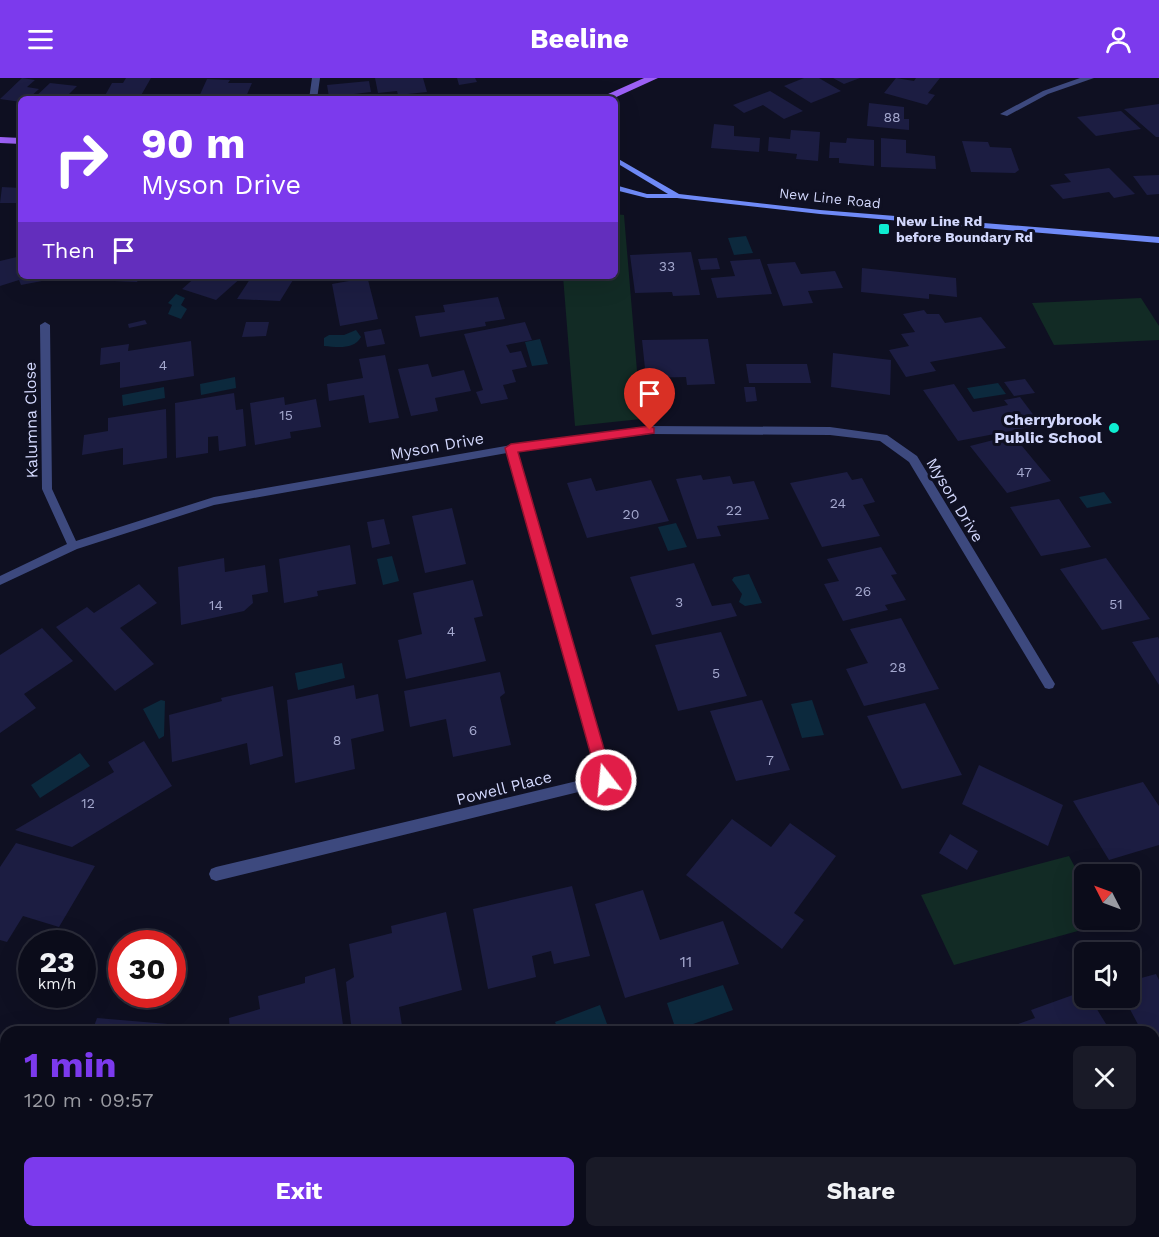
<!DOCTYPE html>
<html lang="en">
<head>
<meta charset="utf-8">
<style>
	body { margin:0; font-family:"Work Sans",sans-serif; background:#191a27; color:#f1f3f6; height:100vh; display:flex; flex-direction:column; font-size:22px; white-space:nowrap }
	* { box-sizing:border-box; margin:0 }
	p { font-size:20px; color:#9a9ba2 }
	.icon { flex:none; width:33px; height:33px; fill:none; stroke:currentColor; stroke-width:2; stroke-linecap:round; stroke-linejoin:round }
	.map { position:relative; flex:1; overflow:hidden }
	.side { position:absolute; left:0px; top:948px; width:1160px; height:212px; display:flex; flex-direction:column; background:#0b0c1a; border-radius:18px 18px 0 0; box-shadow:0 6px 24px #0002,0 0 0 2px #2b2c39 }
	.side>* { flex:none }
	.hud { position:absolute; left:18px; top:18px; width:600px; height:183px; border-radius:9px; box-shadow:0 6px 24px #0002,0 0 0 2px #2b2c39; background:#7c3aed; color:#fff; overflow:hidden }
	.needle { width:39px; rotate:312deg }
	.fabs { position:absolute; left:1074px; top:786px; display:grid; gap:12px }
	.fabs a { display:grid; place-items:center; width:66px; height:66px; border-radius:9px; background:#0b0c1a; box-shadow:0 6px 24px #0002,0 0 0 2px #2b2c39; font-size:30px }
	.speed { position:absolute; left:18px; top:852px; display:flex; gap:12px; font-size:30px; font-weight:700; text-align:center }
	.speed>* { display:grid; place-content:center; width:78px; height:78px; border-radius:50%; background:#0b0c1a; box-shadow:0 6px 24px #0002,0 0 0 2px #2b2c39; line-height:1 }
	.speed small { font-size:15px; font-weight:400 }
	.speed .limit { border:9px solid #d22; background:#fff; color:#111 }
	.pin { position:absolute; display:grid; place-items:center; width:51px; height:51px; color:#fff; margin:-62px -26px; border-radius:50% 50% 50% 0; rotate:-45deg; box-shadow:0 0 6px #0007 }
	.pin .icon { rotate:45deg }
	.me { position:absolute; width:66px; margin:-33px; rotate:344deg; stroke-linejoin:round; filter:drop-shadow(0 0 4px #0008) }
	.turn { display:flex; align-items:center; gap:21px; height:126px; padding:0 24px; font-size:27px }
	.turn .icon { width:78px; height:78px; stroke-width:2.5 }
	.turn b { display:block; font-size:42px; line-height:51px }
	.then { display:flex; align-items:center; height:57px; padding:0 24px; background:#0003; gap:12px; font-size:22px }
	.round { display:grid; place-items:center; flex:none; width:63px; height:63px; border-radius:9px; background:#191a27 }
	.summary { display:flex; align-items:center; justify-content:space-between; height:102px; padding:0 24px }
	h1 { font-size:36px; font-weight:700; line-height:45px; color:#7c3aed }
	.primary-button { display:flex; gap:12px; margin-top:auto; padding:12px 24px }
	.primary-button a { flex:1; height:69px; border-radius:9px; background:#7c3aed; color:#fff; font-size:24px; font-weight:700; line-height:69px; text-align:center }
	.primary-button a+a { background:#191a27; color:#f1f3f6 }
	header { display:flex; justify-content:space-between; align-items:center; height:78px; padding:0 24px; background:#7c3aed; color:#fff; font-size:27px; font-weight:700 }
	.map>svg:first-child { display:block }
	.green { fill:#122b25 }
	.water { fill:#0c293d }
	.building { fill:#1c1d42 }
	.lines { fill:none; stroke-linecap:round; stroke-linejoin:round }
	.street { fill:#3d497e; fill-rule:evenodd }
	.secondary { fill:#6f8af7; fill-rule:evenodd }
	.primary { fill:#9c60f6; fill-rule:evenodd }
	.route { fill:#e11d48; stroke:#92132f; stroke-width:1.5 }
	.poi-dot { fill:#0eedd1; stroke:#0f1022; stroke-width:2 }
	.labels { text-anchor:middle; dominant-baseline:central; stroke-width:6; stroke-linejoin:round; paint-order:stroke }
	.number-label { font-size:14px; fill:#a4a8ce }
	.far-street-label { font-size:14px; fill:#d2d7fc; stroke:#0f1022 }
	.far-poi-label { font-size:14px; font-weight:bold; fill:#d2d7fc; stroke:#0f1022; text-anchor:start }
	.poi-label { font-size:16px; font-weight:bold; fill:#d2d7fc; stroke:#0f1022; text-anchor:end }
	.street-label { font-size:16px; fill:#d2d7fc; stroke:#0f1022 }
	.near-number-label { font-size:16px; fill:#a4a8ce }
</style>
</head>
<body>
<header><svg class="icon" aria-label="menu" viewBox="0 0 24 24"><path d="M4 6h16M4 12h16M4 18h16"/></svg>Beeline<svg class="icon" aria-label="person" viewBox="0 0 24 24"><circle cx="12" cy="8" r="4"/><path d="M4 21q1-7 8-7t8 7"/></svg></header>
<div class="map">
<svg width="1159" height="1159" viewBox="0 0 1159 1159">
	<rect width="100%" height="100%" fill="#0f1022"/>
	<!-- green -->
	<path class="green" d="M615,136L624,137L641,341L575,348L563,198H615Z
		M1141,220L1159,248V262L1054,267L1032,225Z
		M1069,778L1084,806V842H1104L1107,845L954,887L921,817Z"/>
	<!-- water -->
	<path class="water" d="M746,158L753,175L734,177L728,160Z
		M176,216L185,220L181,227L187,231L181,241L168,236L172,227L168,225Z
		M356,252L361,259C354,272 337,269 324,268V260L329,257H344Z
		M540,261L548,286L532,288L525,264Z
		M235,299L236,310L201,317L200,306Z
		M998,305L1006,316L974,321L967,310Z
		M164,309L165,320L123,328L122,317Z
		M1104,414L1112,425L1087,430L1079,419Z
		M676,445L687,469L668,473L658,449Z
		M392,478L399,503L383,507L377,481Z
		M749,496L762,525L745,528L739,524L742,516L732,502L734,499Z
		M342,585L345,600L298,612L295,595Z
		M161,622L165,623L164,658L159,661L143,631Z
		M812,622L824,657L802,660L791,626Z
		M80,675L90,688L40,720L31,707Z
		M723,907L733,932L676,952L667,925Z
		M600,927L610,954H559L555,944Z
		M126,1154H179L180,1158L115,1159Z"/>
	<!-- building -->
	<path class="building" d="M22,0L35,2L27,9L39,11L28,21H21V24L0,21Z
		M126,0H151L139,21H103L112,5H123Z
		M375,0H423L427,14L398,17L397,13L378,15Z
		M457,0H475L477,4L459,7Z
		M804,0H819L841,13L811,25L784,8Z
		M833,0H860L844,6Z
		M896,0L914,3L916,0H940L928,15L935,17L927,27L884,15Z
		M207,1L230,2L228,5H252L245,21H198Z
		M369,3L371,14L329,19L327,7Z
		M50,5L77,8L64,21H33Z
		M770,13L803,33L784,41L763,27L744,35L733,27Z
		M869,25L904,29V41H909V52L867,48Z
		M1159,26V59H1156L1124,31Z
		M1121,33L1141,51L1096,58L1077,39Z
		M714,46L734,48V58L760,60L759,74L711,70Z
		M791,52L820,54L818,83L796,81L797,76L768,73L769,59L790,61Z
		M847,60L874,62V88L839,85V80H829L830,64L846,65Z
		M881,60L906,62V75L935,78L936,91L881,89Z
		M962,63L988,64L990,69L1011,70L1019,92L1015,95L971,94Z
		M1109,90L1135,116L1114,120L1109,114L1063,121L1050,107L1071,104L1064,96Z
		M1159,97V116L1147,117L1133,98Z
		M2,109L21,110V125H0Z
		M691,174L700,217L673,218L672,214L635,215L630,177Z
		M21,178V198L63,199L21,207L19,202L0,208V183Z
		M717,180L720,191L701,192L698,181Z
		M760,181L772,216L717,220L711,200L735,198L730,183Z
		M795,184L801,196L835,193L843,210L808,213L813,225L783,228L767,186Z
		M862,190L956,200L957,219L929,216V221L861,214Z
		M116,198H140L137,204L114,203Z
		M197,198H243L216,222L182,211Z
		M252,198H292L290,202H293L280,223L237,221Z
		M348,198H367L378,241L340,248L332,206L349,203Z
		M498,219L505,241L485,244L486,248L420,259L415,238L445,234L443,227Z
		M924,232L927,236H939L945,245L981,239L1006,270L930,284L936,293L906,299L889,272L909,268L901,256L915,254L903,236Z
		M145,242L147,246L129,250L128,246Z
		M246,244H269L266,258L242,259Z
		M525,244L532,262L506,267L510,275L521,273L527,289L512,292L516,304L503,307L508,321L481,326L476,314L483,312L464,256Z
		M381,251L385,266L367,269L364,254Z
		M708,261L715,306L687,307L686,299L646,300L642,262Z
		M191,263L194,298L120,310V284L100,287L101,270L129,266L128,273Z
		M833,275L891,282L890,317L831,309Z
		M385,277L399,340L369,345L364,317L329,323L327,306L363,300L359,281Z
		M428,286L432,299L464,292L471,313L435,320L438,333L411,338L398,291Z
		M746,286H807L811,305H749Z
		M1025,301L1035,315L1014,318L1004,304Z
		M954,306L973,334L1008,327L1004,322L1020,319L1041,347L958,363L923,312Z
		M744,309H755L757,323L746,324Z
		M234,315L236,332L243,331L246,368L219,373L218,358L208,359V375L176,380L175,325Z
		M284,319L285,327L316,321L321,349L290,354L291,360L255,367L250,325Z
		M166,331L167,380L123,387V370L82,377L84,357L108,353V340Z
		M1013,357L1051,403L1007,415L970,368Z
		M847,394L852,402L862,400L875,424L863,427L880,458L822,469L790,405Z
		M701,397L703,402L730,398L733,406L754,403L769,441L717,448L721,458L697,461L676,401Z
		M591,400L596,413L651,402L669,443L587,460L567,405Z
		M1059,421L1091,469L1041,478L1010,429Z
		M452,430L466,486L425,495L412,438Z
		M384,441L390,466L372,470L367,444Z
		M350,467L356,506L317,513L318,518L284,525L279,481Z
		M881,469L897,496L891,497L906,522L885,527L888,532L843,543L824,506L839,503L827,481Z
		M224,480L225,494L265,487L268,514L252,517L253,525L244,533L181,547L178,489Z
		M1106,480L1150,541L1102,552L1060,491Z
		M694,485L712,528L731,525L737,538L652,557L630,499Z
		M473,502L483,538L474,540L486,583L406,601L398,562L422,556L413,515Z
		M139,506L157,525L120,550L154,586L115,613L56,549L87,529L94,535Z
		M901,540L939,611L864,628L846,591L868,585L850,551Z
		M42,550L73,583L24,616L36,630L0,655V577Z
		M721,554L747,618L678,633L655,567Z
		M1158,559L1159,561V607L1132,564Z
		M500,594L505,615L500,619L511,667L453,679L446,641L410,649L404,613Z
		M354,607L356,621L378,616L384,653L351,661L355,691L295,705L287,622Z
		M273,608L283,678L250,687L247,665L172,684L169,637L222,623L221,620Z
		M762,622L790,692L736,703L710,633Z
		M925,625L962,697L902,711L867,638Z
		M144,663L172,708L72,769L15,752L114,694L108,684Z
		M979,687L1063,727L1048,768L962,726Z
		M1143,704L1159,728V767L1109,782L1073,723Z
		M732,741L771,769L790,745L836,778L794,835L804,842L782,871L686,797Z
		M950,756L978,773L967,792L939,775Z
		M16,765L95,788L59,849L23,838L7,864L0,862V789Z
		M572,808L590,878L554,886L551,873L532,878L536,899L488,911L473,831Z
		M643,812L660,862L723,843L739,886L625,920L595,826Z
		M446,834L462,912L399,929L403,954H352L346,904L354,899L349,866L392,855L391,848Z
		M335,890L344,954H230L229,940L260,931L258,918L305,905V899Z
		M1156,896L1159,902V1015L1154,1005V954H1142L1124,920H1130V903Z
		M1084,913V920H1090L1111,954H1017L1015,947L1035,940L1031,932Z
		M97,940L168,946L165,954H92Z
		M0,1057L6,1074V1081L0,1085Z
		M292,1154H407L408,1159H292Z
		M467,1154H519V1159H467Z
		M612,1154H714L722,1159H609Z
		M832,1154H898L891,1159H835Z"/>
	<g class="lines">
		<!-- street -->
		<path class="street" d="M312,0H320L317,21H309Z
			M1080,0H1094L1048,16L1007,38L1000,36L1043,13Z
			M45,244L50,247L52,411L76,463L214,419L511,367L650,348L830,349L887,357L917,378L1055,606L1053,610L1049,611L1045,610L909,384L880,363L830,357L650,356L517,374L613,702L611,706L216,803L211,801L209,796L211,791L216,789L598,698L507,375L214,427L77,471L0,507V498L67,466L42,411L40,247Z"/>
		<!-- secondary -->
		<path class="secondary" d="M615,79L679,116L820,132L1159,159V165L820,136L677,120H647L615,112V107L647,116H668L615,84Z"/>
		<!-- primary -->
		<path class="primary" d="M644,0H658L612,21H597Z
			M0,59L21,60V66L0,65Z"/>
	</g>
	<!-- route -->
	<path class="route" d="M650,348L654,350V355L518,374L613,702L611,707L606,709L600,707L598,702L505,370L511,366Z"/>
	<!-- markers -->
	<g class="poi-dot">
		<rect x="878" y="145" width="12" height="12" rx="3"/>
		<circle cx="1114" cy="350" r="6"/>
	</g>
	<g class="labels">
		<!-- number labels -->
		<g class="number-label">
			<text x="892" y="39">88</text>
			<text x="667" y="188">33</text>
			<text x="163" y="287">4</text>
			<text x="286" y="337">15</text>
			<text x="1024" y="394">47</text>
			<text x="838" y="425">24</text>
			<text x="734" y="432">22</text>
			<text x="631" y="436">20</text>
			<text x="863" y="513">26</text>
			<text x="679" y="524">3</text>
			<text x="1116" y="526">51</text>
			<text x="216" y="527">14</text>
			<text x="451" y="553">4</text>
			<text x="898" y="589">28</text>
			<text x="716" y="595">5</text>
			<text x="473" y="652">6</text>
			<text x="337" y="662">8</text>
			<text x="770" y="682">7</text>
			<text x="88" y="725">12</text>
		</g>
		<!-- far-street labels -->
		<g class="far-street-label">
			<text transform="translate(830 120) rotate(6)">New Line Road</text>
		</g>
		<!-- far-poi labels -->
		<g class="far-poi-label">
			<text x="896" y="143">New Line Rd<tspan x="896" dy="16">before Boundary Rd</tspan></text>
		</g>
		<!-- poi labels -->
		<g class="poi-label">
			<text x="1102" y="341">Cherrybrook<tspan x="1102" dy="18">Public School</tspan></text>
		</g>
		<!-- street labels -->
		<g class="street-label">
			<text transform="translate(31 342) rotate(-91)">Kalumna Close</text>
			<text transform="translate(437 368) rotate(-10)">Myson Drive</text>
			<text transform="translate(955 422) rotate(59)">Myson Drive</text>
			<text transform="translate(504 710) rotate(-14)">Powell Place</text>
		</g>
		<!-- near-number labels -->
		<g class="near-number-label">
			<text x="686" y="883">11</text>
		</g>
	</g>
</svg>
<div class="fabs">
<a><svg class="needle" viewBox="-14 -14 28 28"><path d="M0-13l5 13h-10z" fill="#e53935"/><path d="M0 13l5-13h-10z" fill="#9a9ba2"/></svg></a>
<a><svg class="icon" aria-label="sound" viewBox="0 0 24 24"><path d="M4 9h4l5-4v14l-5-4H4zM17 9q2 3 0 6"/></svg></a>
</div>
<div class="speed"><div>23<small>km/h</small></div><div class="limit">30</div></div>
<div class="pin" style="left:650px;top:352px;background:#d93025"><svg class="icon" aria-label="arrive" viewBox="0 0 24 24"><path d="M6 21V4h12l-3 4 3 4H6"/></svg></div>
<svg class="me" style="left:606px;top:702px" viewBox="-20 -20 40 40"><circle r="17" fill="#e11d48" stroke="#fff" stroke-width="3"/><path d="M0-11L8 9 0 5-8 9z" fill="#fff"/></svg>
<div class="hud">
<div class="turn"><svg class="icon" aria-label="right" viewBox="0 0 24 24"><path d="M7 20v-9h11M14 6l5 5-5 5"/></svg><div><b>90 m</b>Myson Drive</div></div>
<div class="then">Then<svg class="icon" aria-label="arrive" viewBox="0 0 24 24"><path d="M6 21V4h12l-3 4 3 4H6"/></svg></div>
</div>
<section class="side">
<div class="summary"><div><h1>1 min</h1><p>120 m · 09:57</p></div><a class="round"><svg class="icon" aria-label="close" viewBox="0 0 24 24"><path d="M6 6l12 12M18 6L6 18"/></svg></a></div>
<div class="primary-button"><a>Exit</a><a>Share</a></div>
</section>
</div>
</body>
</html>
